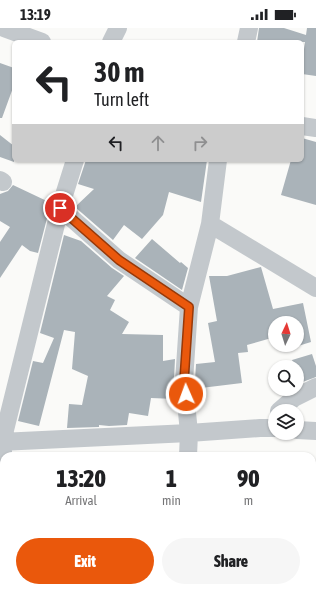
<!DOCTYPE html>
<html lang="en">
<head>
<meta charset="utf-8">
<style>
	body { margin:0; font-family:"Asap Condensed",sans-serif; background:#f6f6f6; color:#202124; height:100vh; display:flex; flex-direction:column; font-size:15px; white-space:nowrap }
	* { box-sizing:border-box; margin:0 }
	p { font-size:13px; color:#757577 }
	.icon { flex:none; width:22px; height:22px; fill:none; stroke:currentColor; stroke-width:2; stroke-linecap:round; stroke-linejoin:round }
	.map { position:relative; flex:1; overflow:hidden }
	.side { position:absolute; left:0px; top:424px; width:316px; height:140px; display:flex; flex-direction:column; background:#fff; border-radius:12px 12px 0 0; box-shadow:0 1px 3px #0004 }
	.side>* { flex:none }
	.top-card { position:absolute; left:12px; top:12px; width:292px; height:122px; border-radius:6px; box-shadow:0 1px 3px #0004; background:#fff; color:#202124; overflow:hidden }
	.needle { width:26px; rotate:4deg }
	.buttons { position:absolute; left:268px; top:288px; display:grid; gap:8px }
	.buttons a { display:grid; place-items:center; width:36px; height:36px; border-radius:50%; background:#fff; box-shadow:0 1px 3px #0004; font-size:20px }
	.pin { position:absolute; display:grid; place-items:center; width:34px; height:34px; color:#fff; margin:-17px; border:2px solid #fff; border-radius:50%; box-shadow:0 1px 4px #0007 }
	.me { position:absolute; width:44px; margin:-22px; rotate:358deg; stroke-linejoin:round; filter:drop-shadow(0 0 3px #0008) }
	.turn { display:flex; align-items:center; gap:14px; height:84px; padding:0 16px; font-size:18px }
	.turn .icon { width:52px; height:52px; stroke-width:2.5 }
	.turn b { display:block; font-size:28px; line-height:34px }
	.lanes { display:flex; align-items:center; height:38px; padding:0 16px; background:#0003; justify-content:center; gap:20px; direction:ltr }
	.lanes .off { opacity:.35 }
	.eta { display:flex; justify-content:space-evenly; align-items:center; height:68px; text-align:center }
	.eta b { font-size:24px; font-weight:800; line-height:28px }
	.cta { display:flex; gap:8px; margin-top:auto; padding:8px 16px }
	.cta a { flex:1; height:46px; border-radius:24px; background:#ea580c; color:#fff; font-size:16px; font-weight:800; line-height:46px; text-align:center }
	.cta a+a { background:#f6f6f6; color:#202124 }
	.status { display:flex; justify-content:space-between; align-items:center; height:28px; padding:0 20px; background:#fff; direction:ltr }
	.status svg { height:11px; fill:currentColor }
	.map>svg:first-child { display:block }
	.building { fill:#aab3b9 }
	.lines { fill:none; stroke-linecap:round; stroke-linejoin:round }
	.street { stroke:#c3c8cc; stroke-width:18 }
	.route-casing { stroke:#983908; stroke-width:10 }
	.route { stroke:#ea580c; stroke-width:7 }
</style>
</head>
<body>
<div class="status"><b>13:19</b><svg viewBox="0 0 49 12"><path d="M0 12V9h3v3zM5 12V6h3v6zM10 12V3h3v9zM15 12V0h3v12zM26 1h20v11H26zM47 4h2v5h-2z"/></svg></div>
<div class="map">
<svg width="316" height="564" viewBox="0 0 316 564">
	<rect width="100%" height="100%" fill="#fafaf8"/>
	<!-- building -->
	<path class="building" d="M259,0H284L306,7L307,0H316V48L302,46V35L305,14H257Z
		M0,35L14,40V57L2,90H0Z
		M0,107L14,118V134L0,129Z
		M302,110L316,114V177L281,167L291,132H302Z
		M86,132H207L201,174L169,164L163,187L142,211L124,197L113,212L75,179L94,161L78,156Z
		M13,157L51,175L38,225L30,223L22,217L0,250V214L10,199L0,193V166L8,163Z
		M64,207L81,213L112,240L124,248L107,268L115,272L110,282L129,294L122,306L163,307V333L175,331L174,352L175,371L151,370L148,388L129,385L127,397L109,398L99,397V399L67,400L69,376L82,377L88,348L72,341L75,304L64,302L39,398L18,393L33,333L43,335L54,310L40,305Z
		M152,211L180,235L181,234L188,240L182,262L135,230Z
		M261,239L273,281L303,275L311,314L298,318L297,295H275V309L247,317L248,324L238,325L242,355L201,360L204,372L196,371L195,353L196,336L215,334L208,295L217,293L209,248H227Z
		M312,326L316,338V349L300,355L297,346V339H295L292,332Z"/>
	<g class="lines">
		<!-- street -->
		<path class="street" d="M4,0L42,14
			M111,14L118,0
			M246,14L249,0
			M302,98L316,100
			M0,152L3,154
			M60,180L119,232L189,279
			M210,196L316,260
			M279,383L294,370L316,359
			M297,402L316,403
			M0,414L189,405L260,400H275
			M188,428L189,405L184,353L189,279L210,196L218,132
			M4,434L2,414L60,180L75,132
			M312,531L316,530
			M0,556H4
			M18,560L20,564
			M178,564L179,560"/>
	</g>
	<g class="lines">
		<!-- route casing -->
		<g class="route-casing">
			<path id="route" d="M60,180L119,232L189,279L184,353L186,366"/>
		</g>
		<!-- route -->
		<use href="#route" class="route"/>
	</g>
</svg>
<div class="buttons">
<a><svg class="needle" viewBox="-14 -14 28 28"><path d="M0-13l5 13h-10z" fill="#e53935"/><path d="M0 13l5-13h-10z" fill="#757577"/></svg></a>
<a><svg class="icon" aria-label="search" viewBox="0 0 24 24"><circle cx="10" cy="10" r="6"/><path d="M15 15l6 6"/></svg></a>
<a><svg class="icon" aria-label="layers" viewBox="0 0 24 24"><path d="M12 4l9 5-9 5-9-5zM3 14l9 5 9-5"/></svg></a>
</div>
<div class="pin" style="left:60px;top:180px;background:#d93025"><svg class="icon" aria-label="arrive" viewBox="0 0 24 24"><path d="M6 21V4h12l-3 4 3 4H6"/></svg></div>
<svg class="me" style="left:186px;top:366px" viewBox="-20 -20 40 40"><circle r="17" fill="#ea580c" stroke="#fff" stroke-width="3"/><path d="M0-11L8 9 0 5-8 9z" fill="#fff"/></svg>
<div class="top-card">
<div class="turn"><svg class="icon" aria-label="left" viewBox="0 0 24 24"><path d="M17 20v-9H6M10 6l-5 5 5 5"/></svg><div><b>30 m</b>Turn left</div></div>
<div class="lanes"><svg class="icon" aria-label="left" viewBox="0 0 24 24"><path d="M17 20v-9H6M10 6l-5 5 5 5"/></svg><svg class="icon off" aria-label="ahead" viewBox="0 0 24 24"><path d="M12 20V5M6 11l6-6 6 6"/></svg><svg class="icon off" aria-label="right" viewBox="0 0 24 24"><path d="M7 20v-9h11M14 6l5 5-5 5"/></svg></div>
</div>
<section class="side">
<div class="eta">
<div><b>13:20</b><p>Arrival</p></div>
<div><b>1</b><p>min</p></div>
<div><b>90</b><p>m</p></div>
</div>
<div class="cta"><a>Exit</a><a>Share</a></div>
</section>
</div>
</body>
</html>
